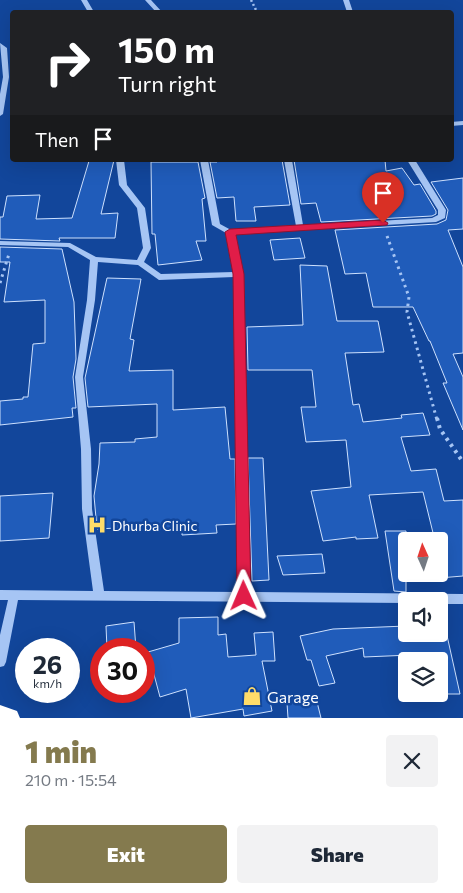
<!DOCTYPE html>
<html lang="en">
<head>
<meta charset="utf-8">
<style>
	body { margin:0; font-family:Commissioner,sans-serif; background:#f2f2f3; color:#1f2937; height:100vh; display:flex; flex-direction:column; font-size:19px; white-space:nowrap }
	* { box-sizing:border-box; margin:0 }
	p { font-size:16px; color:#747a83 }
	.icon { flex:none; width:28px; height:28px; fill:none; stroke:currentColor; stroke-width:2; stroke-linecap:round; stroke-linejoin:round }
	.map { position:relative; height:718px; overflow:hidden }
	.drawer { display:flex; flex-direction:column; background:#fff; flex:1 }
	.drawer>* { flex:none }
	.banner { position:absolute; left:10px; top:10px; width:444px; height:152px; border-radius:5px; box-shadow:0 5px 20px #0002; background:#202124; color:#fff; overflow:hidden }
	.needle { width:32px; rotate:357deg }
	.buttons { position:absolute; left:398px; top:532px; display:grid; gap:10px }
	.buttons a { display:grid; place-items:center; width:50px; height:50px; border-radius:5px; background:#fff; box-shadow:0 5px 20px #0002; font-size:25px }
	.speed { position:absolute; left:15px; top:638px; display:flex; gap:10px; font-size:25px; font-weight:700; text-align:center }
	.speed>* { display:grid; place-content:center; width:65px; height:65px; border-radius:50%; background:#fff; box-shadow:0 5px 20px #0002; line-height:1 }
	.speed small { font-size:12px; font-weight:400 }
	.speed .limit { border:8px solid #d22; background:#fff; color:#111 }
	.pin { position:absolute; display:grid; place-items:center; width:42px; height:42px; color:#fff; margin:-51px -21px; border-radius:50% 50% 50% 0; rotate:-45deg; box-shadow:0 0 5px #0007 }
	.pin .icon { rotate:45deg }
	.me { position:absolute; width:55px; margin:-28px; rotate:359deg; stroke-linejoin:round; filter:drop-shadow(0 0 4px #0008) }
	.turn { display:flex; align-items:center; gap:18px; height:105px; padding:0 25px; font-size:22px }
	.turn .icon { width:65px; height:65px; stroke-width:2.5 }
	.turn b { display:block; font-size:35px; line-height:42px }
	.then { display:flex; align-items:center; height:48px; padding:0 25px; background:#0003; gap:10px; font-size:19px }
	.round { display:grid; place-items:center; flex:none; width:52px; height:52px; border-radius:5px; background:#f2f2f3 }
	.overview { display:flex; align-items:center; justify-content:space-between; height:85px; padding:0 25px }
	h1 { font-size:30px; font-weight:800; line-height:38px; color:#847a4e }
	.button { display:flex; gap:10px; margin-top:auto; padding:10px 25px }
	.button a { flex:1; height:58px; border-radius:5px; background:#847a4e; color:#fff; font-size:20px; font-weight:800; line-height:58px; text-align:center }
	.button a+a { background:#f2f2f3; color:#1f2937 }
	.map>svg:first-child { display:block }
	.building { fill:#205cba; stroke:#cee1fe }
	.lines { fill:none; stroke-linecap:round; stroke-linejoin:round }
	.path-far2 { stroke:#a6c5f4; stroke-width:2.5; stroke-dasharray:2 2.5; stroke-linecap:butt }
	.path-far1 { stroke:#a6c5f4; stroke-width:3; stroke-dasharray:2.5 4; stroke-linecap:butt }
	.path { stroke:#a6c5f4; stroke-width:4; stroke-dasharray:3 4.5; stroke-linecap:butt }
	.minor { fill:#a6c5f4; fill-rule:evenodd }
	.highway { fill:#fff; fill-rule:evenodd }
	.route { fill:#e11d48; stroke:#92132f }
	.labels { text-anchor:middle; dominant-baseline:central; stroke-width:5; stroke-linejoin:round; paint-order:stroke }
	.poi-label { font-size:14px; fill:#fff; stroke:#12469b; text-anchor:start }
	.near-poi-label { font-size:16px; fill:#fff; stroke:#12469b; text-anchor:start }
</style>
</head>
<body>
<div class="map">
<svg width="463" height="718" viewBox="0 0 463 718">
	<rect width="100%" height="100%" fill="#12469b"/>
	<!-- building -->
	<path class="building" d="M114,160L101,214L118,213L115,238H59L60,241L0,239V217H3L7,196L40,195L36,219L72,218L89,161Z
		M217,160H282L290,205L254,207L256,221H236L234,197L217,198L210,162H217Z
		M294,160H385L386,171L402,168L414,185L420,184L436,211V214L432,216L321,222L316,203L301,204Z
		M151,162H198L205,198L202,199L206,241H196L202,260L158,265L155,234H152Z
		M463,178V229L448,230L463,267V353L453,354L463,377V430L443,383H447L430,341H429L413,307H373L366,273L345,274L335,230L437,224L446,220L448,210L431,182Z
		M300,238L305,258L274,260L270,240Z
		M0,247L62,249L74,302L76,359L73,377L76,408H72L73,417L0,425V401L23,399V397H28L33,344L45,343V300L4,302L10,262H0Z
		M300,265L327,266L337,321H378L384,352L345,353L353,405L359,404L363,422L402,418L401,415L423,413L430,435L401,437L411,471L436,469L444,501L463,500V576L439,578V541H435L423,492L369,495L378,538L356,539V537L323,541L311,491L351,487L346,440L306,442L301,407H316L312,370H248L247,327L303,325Z
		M107,278L141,279L130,339L134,340L129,371L173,370V410L225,407L230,459H235L236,524L216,525L217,533L182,535V528L137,530V527L97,529L94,496L99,464L100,443L135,442V439L157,437V404L88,407L85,378Z
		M248,458H263L269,580L252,581Z
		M53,493L49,538L0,541V496Z
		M385,531H406V592L394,591Z
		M322,554L325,573L283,575L277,556Z
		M218,617V635L226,634L228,657L256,655L254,633L273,632L275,661H262L272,711L244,716L243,709L191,718L186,689L160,697L148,652L179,643V618Z
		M134,622L136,649H107L106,626Z
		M406,626V634H439V632L446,631L460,694H442L439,679V661H435L434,654L364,657L363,648L326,656L335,683L319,686L311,660H307L300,636L333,629Z
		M316,698L321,718H288L287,703Z"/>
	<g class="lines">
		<!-- path-far2 -->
		<path class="path-far2" d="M251,0L257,12"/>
		<!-- path-far1 -->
		<path class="path-far1" d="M387,236L409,297L407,312L437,420
			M0,283L9,254"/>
		<!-- path -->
		<path class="path" d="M437,418L440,429L463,462"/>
		<!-- minor -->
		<path class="minor" d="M81,0H87L94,12H88Z
			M145,0H151L162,12H156Z
			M343,0H349L353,12H347Z
			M0,43L7,48L9,77L3,114L0,116V94L3,77Z
			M463,121V125L451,126V122Z
			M116,160H124L127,185L145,208L151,248L144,262L161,274L234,272L226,233L212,225L200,160H208L220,224L231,230L296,226L284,160H292L303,225L432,218L438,215V210L407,160H415L446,210L445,218L436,222L234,234L242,274L249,592L463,594V604H439V601H406V603L18,600L6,662L4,666L0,667V635L8,600H0V590L93,591L82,509L81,449L75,377L87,300L90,260L68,247L0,245V241L70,243L96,257L137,260L143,248L137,208L119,185ZM98,262L138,265L159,280L234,277L239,592L104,591L92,509L91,449L83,377L95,300Z"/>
		<!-- highway -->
		<path class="highway" d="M0,705L17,711L20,718H0Z"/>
	</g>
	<!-- route -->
	<path class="route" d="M383,220L388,223L387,225L236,235L244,274L251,596L249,601L244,603L239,601L237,596L233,274L225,232L230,229Z"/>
	<!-- icons -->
	<defs>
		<g id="hospital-bare" transform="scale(1.5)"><path d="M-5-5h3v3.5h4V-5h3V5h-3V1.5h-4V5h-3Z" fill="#ffdc69" stroke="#12469b" stroke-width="2.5" paint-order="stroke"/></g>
		<g id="shop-bare" transform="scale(1.5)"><path d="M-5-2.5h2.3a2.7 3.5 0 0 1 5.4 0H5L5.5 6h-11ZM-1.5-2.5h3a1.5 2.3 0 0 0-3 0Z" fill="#ffdc69" stroke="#12469b" stroke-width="2.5" paint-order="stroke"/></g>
	</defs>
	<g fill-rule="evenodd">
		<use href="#hospital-bare" x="97" y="525"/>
		<use href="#shop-bare" x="252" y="696"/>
	</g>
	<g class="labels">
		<!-- poi labels -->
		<g class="poi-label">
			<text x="112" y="525">Dhurba Clinic</text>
		</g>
		<!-- near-poi labels -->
		<g class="near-poi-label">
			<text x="267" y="696">Garage</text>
		</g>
	</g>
</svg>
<div class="buttons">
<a><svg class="needle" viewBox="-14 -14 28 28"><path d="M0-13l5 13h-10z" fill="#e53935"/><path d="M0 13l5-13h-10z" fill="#747a83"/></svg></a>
<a><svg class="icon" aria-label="sound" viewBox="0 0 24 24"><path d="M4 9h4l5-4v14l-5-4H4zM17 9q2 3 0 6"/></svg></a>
<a><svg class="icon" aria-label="layers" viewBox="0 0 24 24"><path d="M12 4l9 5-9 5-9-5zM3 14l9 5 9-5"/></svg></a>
</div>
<div class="speed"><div>26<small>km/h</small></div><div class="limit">30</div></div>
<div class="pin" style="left:383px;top:223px;background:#d93025"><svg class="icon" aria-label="arrive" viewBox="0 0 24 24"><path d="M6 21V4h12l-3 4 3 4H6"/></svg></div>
<svg class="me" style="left:244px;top:596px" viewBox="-20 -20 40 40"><path d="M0-17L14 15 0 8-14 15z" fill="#e11d48" stroke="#fff" stroke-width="4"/></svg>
<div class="banner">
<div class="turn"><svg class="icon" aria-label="right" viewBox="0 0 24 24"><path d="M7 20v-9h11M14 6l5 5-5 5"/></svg><div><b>150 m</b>Turn right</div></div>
<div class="then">Then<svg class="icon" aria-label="arrive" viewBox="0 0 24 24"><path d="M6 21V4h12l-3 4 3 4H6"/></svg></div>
</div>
</div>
<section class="drawer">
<div class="overview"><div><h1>1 min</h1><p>210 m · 15:54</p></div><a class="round"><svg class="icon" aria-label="close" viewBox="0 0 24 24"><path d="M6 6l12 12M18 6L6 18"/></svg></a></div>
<div class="button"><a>Exit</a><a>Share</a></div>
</section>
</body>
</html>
